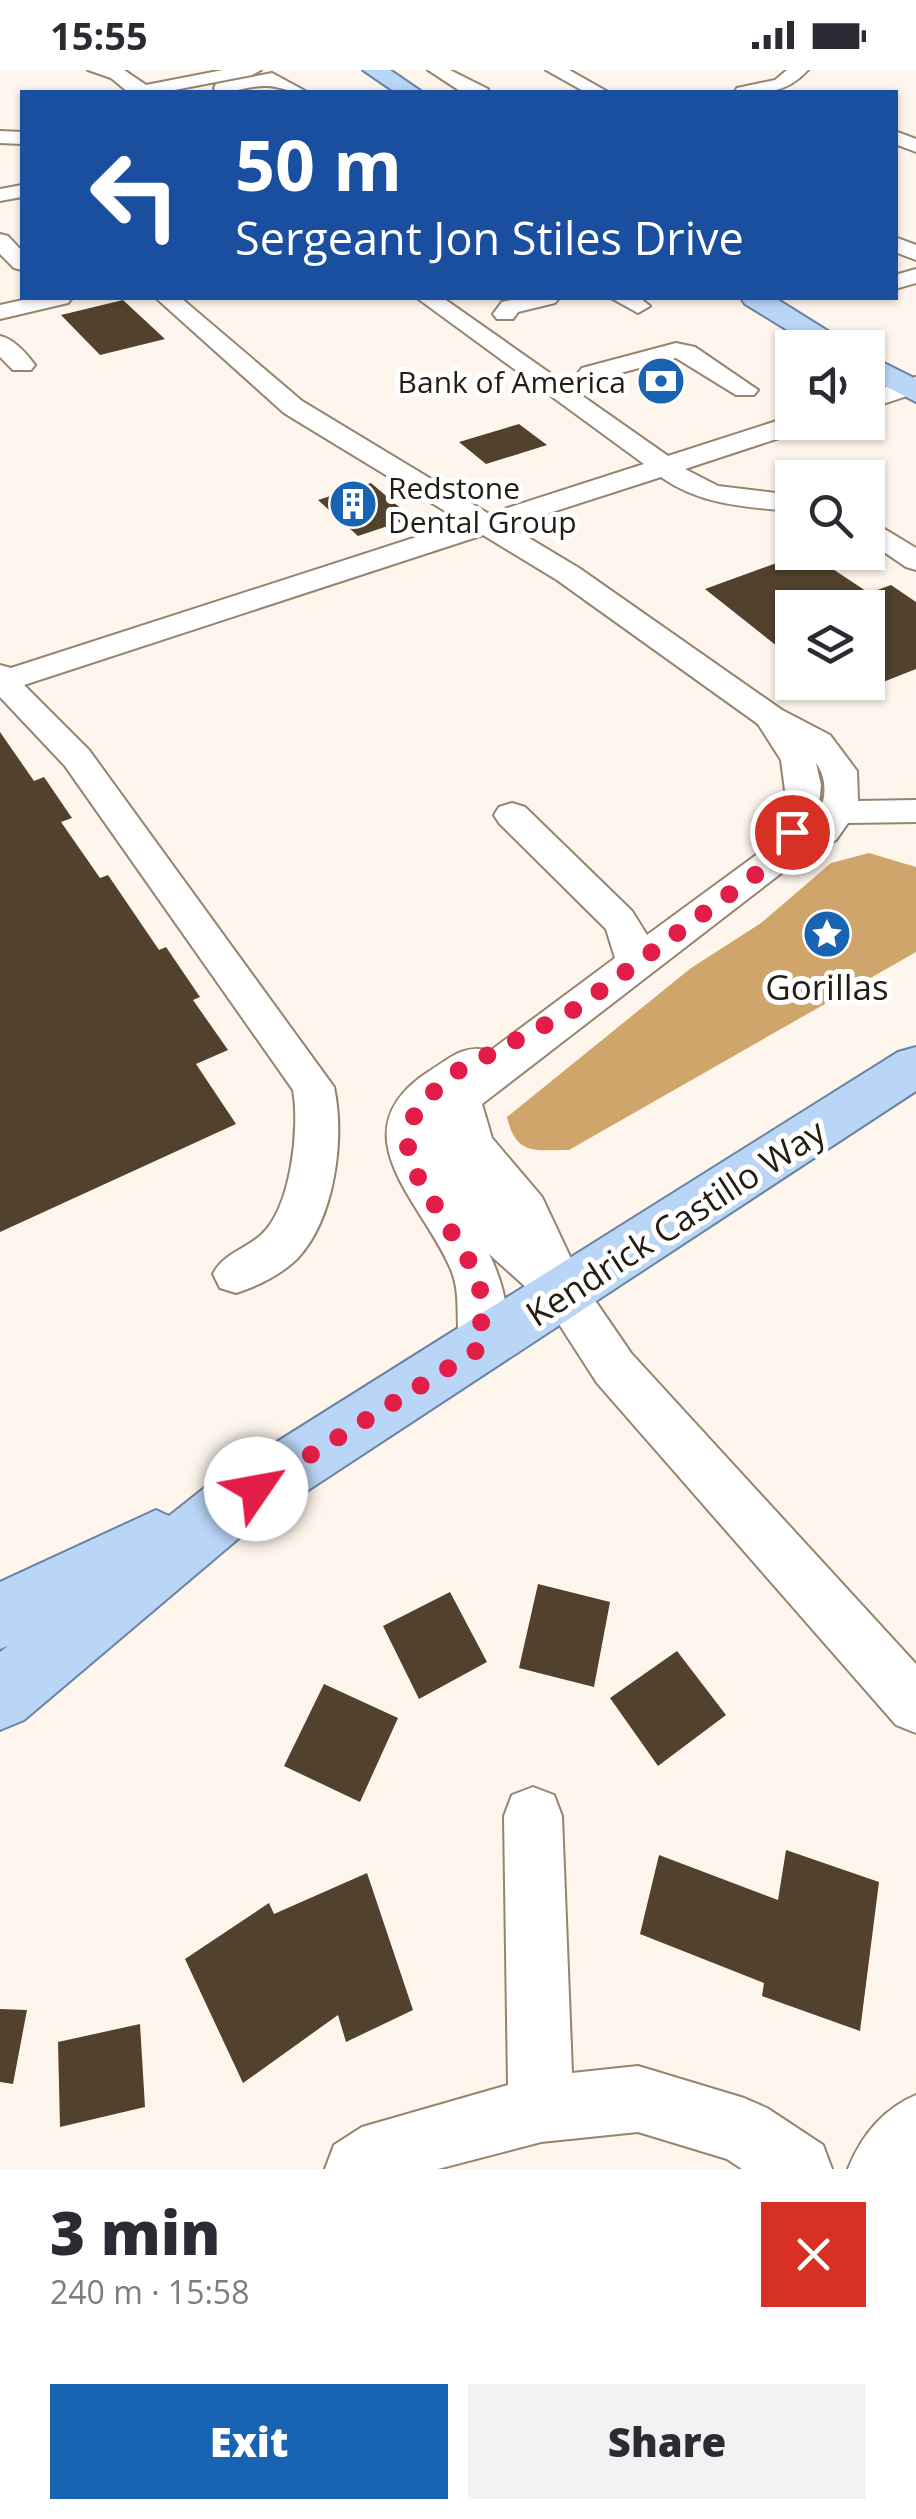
<!DOCTYPE html>
<html lang="en">
<head>
<meta charset="utf-8">
<style>
	body { margin:0; font-family:"Open Sans",sans-serif; background:#f2f2f3; color:#2b2b33; height:100vh; display:flex; flex-direction:column; font-size:38px; white-space:nowrap }
	* { box-sizing:border-box; margin:0 }
	p { font-size:32px; color:#7c7c81 }
	.icon { flex:none; width:55px; height:55px; fill:none; stroke:currentColor; stroke-width:2; stroke-linecap:round; stroke-linejoin:round }
	.map { position:relative; height:2099px; overflow:hidden }
	.sheet { display:flex; flex-direction:column; background:#fff; flex:1 }
	.sheet>* { flex:none }
	.hud { position:absolute; left:20px; top:20px; width:878px; height:210px; border-radius:0px; box-shadow:0 2px 8px #0004; background:#1a4fa0; color:#fff; overflow:hidden }
	.buttons { position:absolute; left:775px; top:260px; display:grid; gap:20px }
	.buttons a { display:grid; place-items:center; width:110px; height:110px; border-radius:0px; background:#fff; box-shadow:0 2px 8px #0004; font-size:50px }
	.pin { position:absolute; display:grid; place-items:center; width:85px; height:85px; color:#fff; margin:-42px; border:5px solid #fff; border-radius:50%; box-shadow:0 2px 10px #0007 }
	.me { position:absolute; width:110px; margin:-55px; rotate:57deg; stroke-linejoin:round; filter:drop-shadow(0 0 8px #0008) }
	.turn { display:flex; align-items:center; gap:35px; height:210px; padding:0 50px; font-size:45px }
	.turn .icon { width:130px; height:130px; stroke-width:2.5 }
	.turn b { display:block; font-size:70px; line-height:85px }
	.round { display:grid; place-items:center; flex:none; width:105px; height:105px; border-radius:0px; background:#f2f2f3 }
	.summary { display:flex; align-items:center; justify-content:space-between; height:170px; padding:0 50px }
	h1 { font-size:60px; font-weight:800; line-height:75px }
	.primary-button { display:flex; gap:20px; margin-top:auto; padding:20px 50px }
	.primary-button a { flex:1; height:115px; border-radius:0px; background:#1863b2; color:#fff; font-size:40px; font-weight:800; line-height:115px; text-align:center }
	.primary-button a+a { background:#f2f2f3; color:#2b2b33 }
	.status { display:flex; justify-content:space-between; align-items:center; height:70px; padding:0 50px; background:#fff; direction:ltr }
	.status svg { height:28px; fill:currentColor }
	.map>svg:first-child { display:block }
	.water { fill:#d0a56b }
	.building { fill:#51412d }
	.lines { fill:none; stroke-linecap:round; stroke-linejoin:round }
	.minor-casing { stroke:#96846e; stroke-width:4 }
	.major-casing { stroke:#6883a4; stroke-width:4 }
	.minor { fill:#fff; fill-rule:evenodd }
	.major { fill:#bad6f7; fill-rule:evenodd }
	.route { stroke:#e11d48; stroke-width:18; stroke-dasharray:0 32.4 }
	.labels { text-anchor:middle; dominant-baseline:central; stroke-width:10; stroke-linejoin:round; paint-order:stroke }
	.far-poi-label { font-size:30px; fill:#241d14; stroke:#fff; text-anchor:end }
	.poi-label { font-size:35px; fill:#241d14; stroke:#fff }
	.street-label { font-size:35px; fill:#241d14; stroke:#fff }
</style>
</head>
<body>
<div class="status"><b>15:55</b><svg viewBox="0 0 49 12"><path d="M0 12V9h3v3zM5 12V6h3v6zM10 12V3h3v9zM15 12V0h3v12zM26 1h20v11H26zM47 4h2v5h-2z"/></svg></div>
<div class="map">
<svg width="916" height="2099" viewBox="0 0 916 2099">
	<rect width="100%" height="100%" fill="#fef6ec"/>
	<!-- water -->
	<path class="water" d="M869,783L916,797V882L569,1080C535,1080 516,1086 507,1047L691,898L761,853L831,793Z"/>
	<!-- building -->
	<path class="building" d="M123,230L165,269L100,285L61,245Z
		M519,354L547,375L486,394L459,372Z
		M371,413L412,448L358,466L318,430Z
		M807,482L869,523L891,515L916,532V599L868,618V538H792V588L705,519Z
		M0,662L34,711L44,707L72,748L61,752L100,808L108,805L159,880L166,877L200,927L193,930L228,980L196,994L236,1054L0,1162Z
		M538,1514L610,1532L594,1617L519,1598Z
		M450,1522L487,1592L419,1629L383,1556Z
		M677,1581L726,1645L658,1696L610,1628Z
		M324,1614L398,1648L360,1732L284,1696Z
		M786,1780L879,1812L860,1961L762,1926L764,1913L640,1864L659,1785L778,1830Z
		M367,1803L413,1940L346,1972L338,1945L243,2013L185,1889L269,1833L274,1844Z
		M0,1939L27,1940L13,2014L0,2012Z
		M140,1954L145,2037L60,2057L58,1972Z"/>
	<g class="lines">
		<!-- minor casing -->
		<g class="minor-casing">
			<path id="minor" d="M88,0H124L146,15L223,0H261L252,5L164,22H128L111,8Z
				M428,0H450L488,19L486,22L460,21Z
				M546,0H569L608,22H585Z
				M787,0H808C787,23 764,24 735,22L737,18L775,10Z
				M272,3L307,22C289,23 280,16 267,16C250,15 234,23 216,22L214,18L216,14Z
				M0,61L22,62V74L0,73Z
				M895,61L916,69V82L895,74Z
				M22,115V127L0,131V119Z
				M0,164L8,166L22,181V200L14,198L0,184Z
				M895,167L916,175V190L895,182Z
				M916,199V213L895,219V205Z
				M32,228H72L68,233L0,249V235Z
				M156,228H181L302,331L489,444L644,394L417,228H443L668,386L792,346V352H814L810,358L685,399L718,416L792,425V441C745,437 701,435 661,407L509,456L579,498L782,640L830,665L857,701L858,731L916,730V752L848,753L836,770L801,788L482,1034L492,1068L542,1127L581,1210L631,1283L916,1594V1663L896,1655L597,1313L548,1237L489,1184C505,1216 515,1258 499,1292L482,1298L465,1292C452,1264 463,1231 452,1202C426,1135 334,1064 428,1002C449,989 465,973 490,981L615,888L606,859L499,753L494,745L499,737L512,733L525,737L632,841L647,865L771,774L786,728L781,690L758,654L557,510L483,465L24,615L89,680L334,1017C345,1068 335,1149 297,1189C280,1205 258,1216 236,1223L220,1218L213,1204C223,1184 244,1180 261,1165C291,1138 300,1058 293,1020L65,696L0,627V595L11,598L463,452L284,343ZM816,693C827,708 827,728 818,744L821,715Z
				M520,228H559L555,233L518,242L513,249H497L493,244L502,232Z
				M611,228H640L650,236L638,243Z
				M0,266C14,269 26,283 35,295L31,300H13L0,287Z
				M676,273L695,277L758,320L754,325H736L676,288L591,311L578,303L582,298Z
				M916,307V323L868,339V323Z
				M868,449L916,478V500L906,497L868,471Z
				M533,1717L554,1725L562,1746L572,2003L638,1996L744,2028L767,2038L823,2075L832,2099H742L727,2089L638,2062L541,2072L438,2099H325L334,2075L362,2057L508,2015L504,1746L512,1725Z
				M916,2025V2099H848C861,2066 883,2039 916,2025Z"/>
		</g>
		<!-- major casing -->
		<g class="major-casing">
			<path id="major" d="M363,0H390L422,22H395Z
				M741,228H775L855,278H817L745,234Z
				M868,285L916,309V332L868,307Z
				M916,977V1021L252,1457L24,1650L0,1660V1582L8,1576L0,1579V1512L156,1440L169,1446L208,1415L898,982Z"/>
		</g>
		<!-- minor -->
		<use href="#minor" class="minor"/>
		<!-- major -->
		<use href="#major" class="major"/>
	</g>
	<g class="lines">
		<!-- route -->
		<path class="route" d="M256,1419L482,1277L480,1217L472,1196L409,1092L407,1061L420,1034L456,1002L577,938L775,790L788,779L792,762"/>
	</g>
	<!-- icons -->
	<defs>
		<g id="bank-disc" transform="scale(2.5)"><circle r="9.5" fill="#1863b2" stroke="#fff"/><path d="M-6-4H6V4H-6ZM0-2.3a2.3 2.3 0 1 0 0 4.6a2.3 2.3 0 1 0 0-4.6Z" fill="#fff"/></g>
		<g id="building-disc" transform="scale(2.5)"><circle r="9.5" fill="#1863b2" stroke="#fff"/><path d="M-4-6H4V6H1V3H-1V6H-4ZM-2.5-4.3h1.7v1.8h-1.7ZM.8-4.3h1.7v1.8H.8ZM-2.5-1h1.7V.8h-1.7ZM.8-1h1.7V.8H.8Z" fill="#fff"/></g>
		<g id="sight-disc" transform="scale(2.5)"><circle r="9.5" fill="#1863b2" stroke="#fff"/><path d="M0-6L1.8-2.2L6-1.7L2.9 1.2L3.7 5.4L0 3.3L-3.7 5.4L-2.9 1.2L-6-1.7L-1.8-2.2Z" fill="#fff"/></g>
	</defs>
	<g fill-rule="evenodd">
		<use href="#bank-disc" x="661" y="311"/>
		<use href="#building-disc" x="353" y="434"/>
		<use href="#sight-disc" x="827" y="864"/>
	</g>
	<g class="labels">
		<!-- far-poi labels -->
		<g class="far-poi-label">
			<text x="626" y="311">Bank of America</text>
			<text x="388" y="417" text-anchor="start">Redstone<tspan x="388" dy="34">Dental Group</tspan></text>
		</g>
		<!-- poi labels -->
		<g class="poi-label">
			<text x="827" y="916">Gorillas</text>
		</g>
		<!-- street labels -->
		<g class="street-label">
			<text transform="translate(675 1152) rotate(-33)">Kendrick Castillo Way</text>
		</g>
	</g>
</svg>
<div class="buttons">
<a><svg class="icon" aria-label="sound" viewBox="0 0 24 24"><path d="M4 9h4l5-4v14l-5-4H4zM17 9q2 3 0 6"/></svg></a>
<a><svg class="icon" aria-label="search" viewBox="0 0 24 24"><circle cx="10" cy="10" r="6"/><path d="M15 15l6 6"/></svg></a>
<a><svg class="icon" aria-label="layers" viewBox="0 0 24 24"><path d="M12 4l9 5-9 5-9-5zM3 14l9 5 9-5"/></svg></a>
</div>
<div class="pin" style="left:792px;top:762px;background:#d93025"><svg class="icon" aria-label="arrive" viewBox="0 0 24 24"><path d="M6 21V4h12l-3 4 3 4H6"/></svg></div>
<svg class="me" style="left:256px;top:1419px" viewBox="-20 -20 40 40"><circle r="19" fill="#fff"/><path d="M0-13L10 11 0 6-10 11z" fill="#e11d48"/></svg>
<div class="hud">
<div class="turn"><svg class="icon" aria-label="left" viewBox="0 0 24 24"><path d="M17 20v-9H6M10 6l-5 5 5 5"/></svg><div><b>50 m</b>Sergeant Jon Stiles Drive</div></div>
</div>
</div>
<section class="sheet">
<div class="summary"><div><h1>3 min</h1><p>240 m · 15:58</p></div><a class="round" style="background:#d93025;color:#fff"><svg class="icon" aria-label="close" viewBox="0 0 24 24"><path d="M6 6l12 12M18 6L6 18"/></svg></a></div>
<div class="primary-button"><a>Exit</a><a>Share</a></div>
</section>
</body>
</html>
